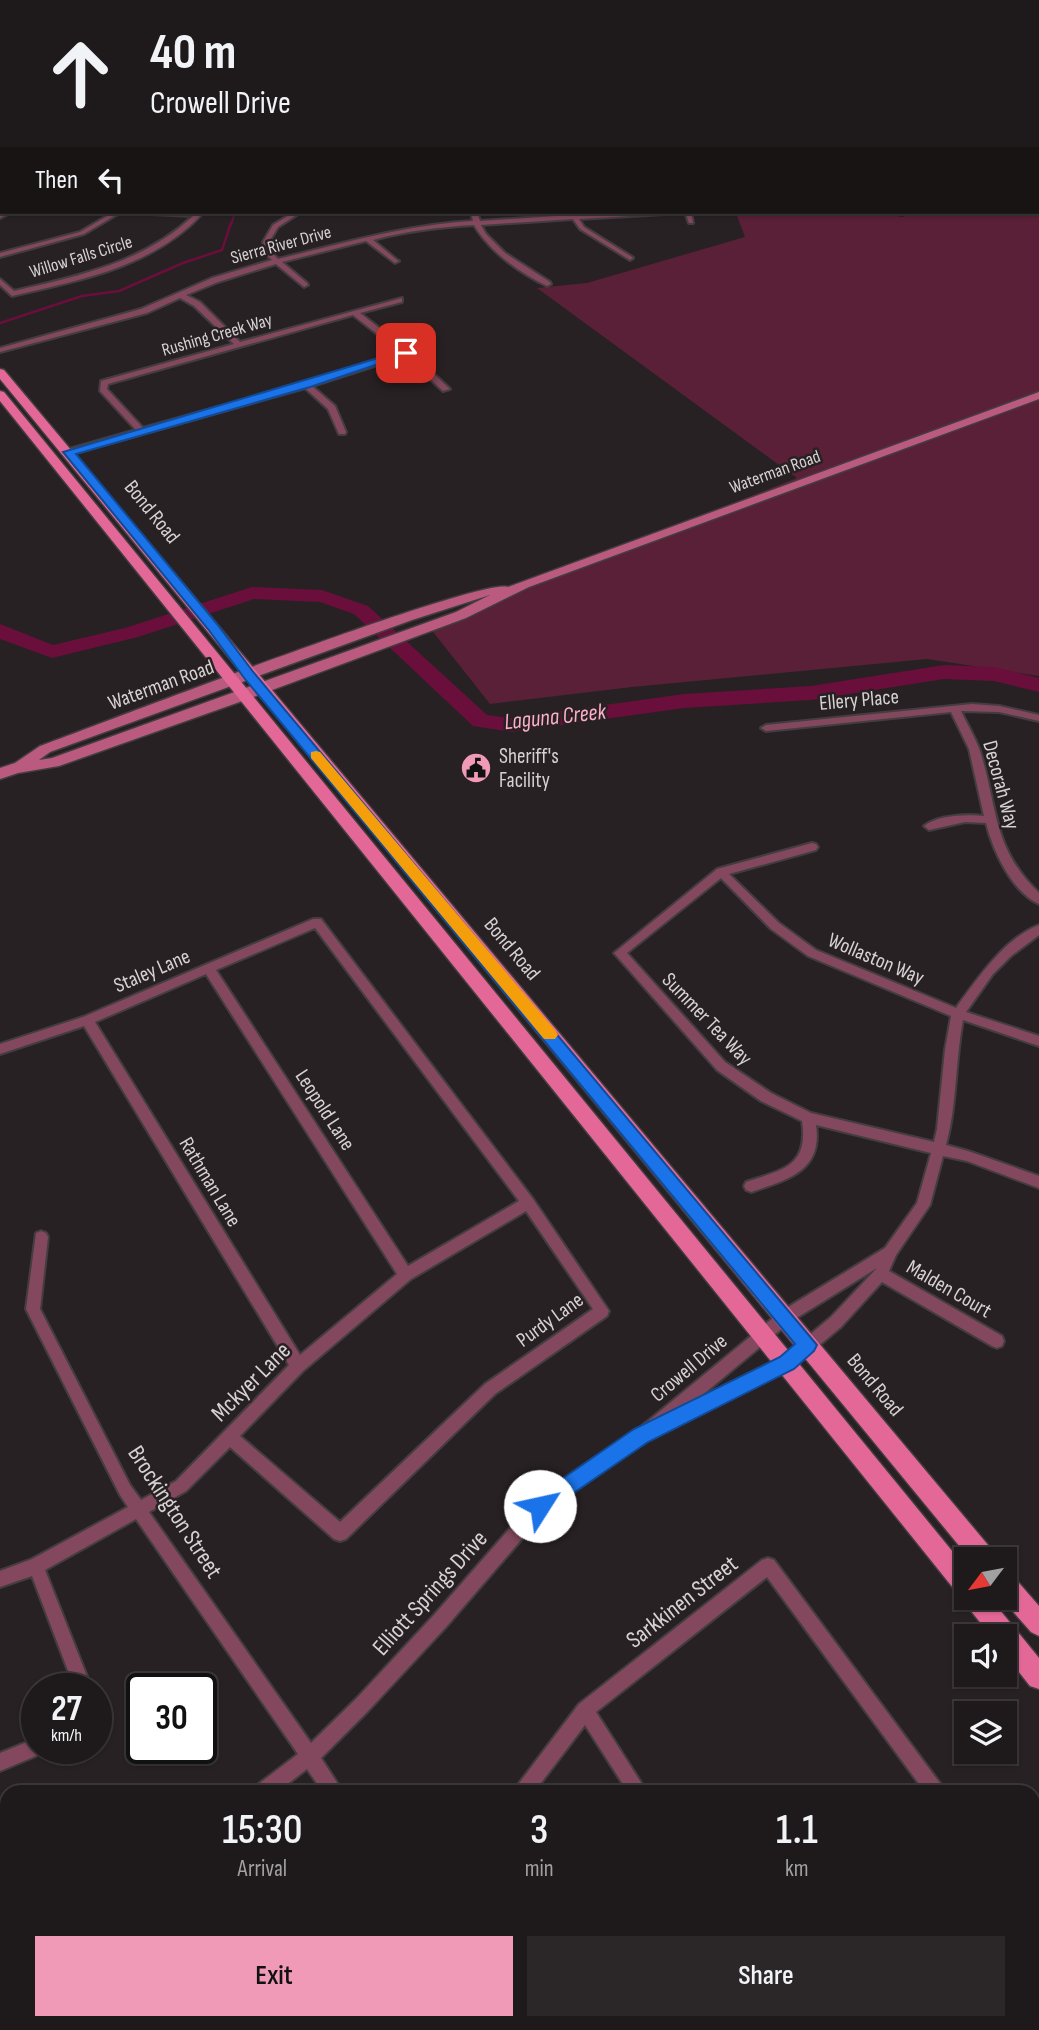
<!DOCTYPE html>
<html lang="en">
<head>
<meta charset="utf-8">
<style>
	body { margin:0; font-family:"Sofia Sans Condensed",sans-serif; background:#2b2627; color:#f1f3f6; height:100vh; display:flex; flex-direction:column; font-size:26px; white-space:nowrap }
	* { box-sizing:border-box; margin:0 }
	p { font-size:23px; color:#a1a0a2 }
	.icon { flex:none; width:38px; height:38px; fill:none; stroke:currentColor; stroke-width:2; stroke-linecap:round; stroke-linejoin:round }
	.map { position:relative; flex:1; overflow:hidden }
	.panel { position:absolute; left:0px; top:1785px; width:1040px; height:245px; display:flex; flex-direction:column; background:#1e191a; border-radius:21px 21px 0 0; box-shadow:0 2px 5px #0004,0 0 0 2px #3c3839 }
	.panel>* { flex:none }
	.guide { position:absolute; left:0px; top:0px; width:1040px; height:214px; box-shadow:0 2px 5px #0004,0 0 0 2px #3c3839; background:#1e191a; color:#f1f3f6; overflow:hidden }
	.needle { width:46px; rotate:238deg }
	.buttons { position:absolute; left:954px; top:1547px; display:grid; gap:14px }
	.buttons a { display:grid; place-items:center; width:63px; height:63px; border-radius:0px; background:#1e191a; box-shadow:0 2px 5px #0004,0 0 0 2px #3c3839; font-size:35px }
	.speed { position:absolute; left:21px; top:1673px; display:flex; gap:14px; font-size:35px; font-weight:700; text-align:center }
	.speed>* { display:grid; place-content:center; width:91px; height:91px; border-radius:50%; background:#1e191a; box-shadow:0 2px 5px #0004,0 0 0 2px #3c3839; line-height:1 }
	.speed small { font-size:18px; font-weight:400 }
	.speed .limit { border:4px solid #111; border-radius:10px; background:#fff; color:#111 }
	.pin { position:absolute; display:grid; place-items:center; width:60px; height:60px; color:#fff; margin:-30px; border-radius:14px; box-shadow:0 4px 10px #0006 }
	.me { position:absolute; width:77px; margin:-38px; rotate:55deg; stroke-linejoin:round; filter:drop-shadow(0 0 5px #0008) }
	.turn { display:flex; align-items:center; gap:24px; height:147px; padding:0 35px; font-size:32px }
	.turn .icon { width:91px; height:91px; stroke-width:2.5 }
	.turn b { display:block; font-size:49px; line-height:60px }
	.then { display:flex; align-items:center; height:66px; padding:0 35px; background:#0003; gap:14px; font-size:26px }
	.eta { display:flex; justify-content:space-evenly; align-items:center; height:119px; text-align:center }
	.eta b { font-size:42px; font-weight:600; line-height:49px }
	.button { display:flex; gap:14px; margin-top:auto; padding:14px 35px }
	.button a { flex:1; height:80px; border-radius:0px; background:#f09ab7; color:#111; font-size:28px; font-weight:600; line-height:80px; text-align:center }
	.button a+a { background:#2b2627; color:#f1f3f6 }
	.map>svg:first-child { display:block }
	.green { fill:#5a2037 }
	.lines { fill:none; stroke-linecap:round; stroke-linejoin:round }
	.stream-far1 { stroke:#6a0f3b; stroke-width:2 }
	.stream { stroke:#6a0f3b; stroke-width:2.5 }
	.river { fill:#6a0f3b; fill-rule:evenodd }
	.minor-casing { stroke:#443d3f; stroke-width:4 }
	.tertiary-casing { stroke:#443d3f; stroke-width:3 }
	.secondary-casing { stroke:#443d3f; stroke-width:3 }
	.primary-casing { stroke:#443d3f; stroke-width:3 }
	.minor { fill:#83485d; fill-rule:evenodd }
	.tertiary { fill:#83485d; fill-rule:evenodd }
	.secondary { fill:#b95a7e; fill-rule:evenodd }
	.primary { fill:#e36897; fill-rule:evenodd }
	.route { fill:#1a73e8; stroke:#114b97; stroke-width:2 }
	.slow { fill:#f59e0b }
	.labels { text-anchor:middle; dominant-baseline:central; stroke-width:5; stroke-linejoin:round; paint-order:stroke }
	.far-street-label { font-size:18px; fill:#d6d1d2; stroke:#282123 }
	.street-label { font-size:21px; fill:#d6d1d2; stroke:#282123 }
	.poi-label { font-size:21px; fill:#d6d1d2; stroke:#282123; text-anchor:start }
	.water-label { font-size:23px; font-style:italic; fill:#fcafc8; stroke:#282123 }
	.near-street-label { font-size:24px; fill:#d6d1d2; stroke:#282123 }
</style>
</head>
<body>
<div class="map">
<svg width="1039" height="2030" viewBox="0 0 1039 2030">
	<rect width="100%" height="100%" fill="#282123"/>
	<!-- green -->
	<path class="green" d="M1039,175V676L927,659L632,687L490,704L430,628L559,572L797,478L537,288L587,283L745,237L737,216L879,212L902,217L919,212H1038Z"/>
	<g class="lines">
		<!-- stream-far1 -->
		<path class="stream-far1" d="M231,225L235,212"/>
		<!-- stream -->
		<path class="stream" d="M0,323L82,296L119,291L183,263L222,250L231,223"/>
		<!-- river -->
		<path class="river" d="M252,587L322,590L368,606L487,715L511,718L684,694L811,686L944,665L994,667L1039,678V692L994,681L944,679L811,700L684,708L511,732L473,726L354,614L320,602L254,599L138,637L52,658L0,639V624L53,645L125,628Z"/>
		<!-- minor casing -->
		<g class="minor-casing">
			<path id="minor" d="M209,0H215V2H210Z
				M377,0H383L385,2H379Z
				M462,0H468L470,2H464Z
				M547,0H553L555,2H549Z
				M868,0H874V2H869Z
				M941,0H947V2H942Z
				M1014,0H1020V2H1015Z
				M0,3L2,4V8L0,7Z
				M1038,23L1039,24V28L1038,27Z
				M0,50H2V54H0Z
				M2,78V82L0,83V79Z
				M1038,78L1039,79V83L1038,82Z
				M0,105H2V109H0Z
				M1038,131H1039V135H1038Z
				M0,152L2,153V158L0,157Z
				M4,212H12L0,218V214Z
				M114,212H121L84,234L0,257V253L80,232Z
				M147,212H193L202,214C153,267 80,280 12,296L0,285V279L14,291C78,276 143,263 193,216L150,214Z
				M294,212H301L278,227L269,242L273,254L278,259C344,243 405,225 473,221L471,212H477L480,221L570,215L568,212H574L576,215L668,212L665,214L579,219L584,227L632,257L633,258L630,260L580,229L573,219L481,225L486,234L505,253L550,282L551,284L547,286C520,273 490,252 474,225C440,227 406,231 373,240L397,260L399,261L395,263L366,241L282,262L307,283L308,285L304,287L276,264L218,282L186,295L200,302L240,342L402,298V302L360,313L409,351L450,389L443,391L405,356L312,386L335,406L346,432L345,434H339L328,409L305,388L72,454H66V450L136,430L100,391L101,381L234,344L194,306L180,298L147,313L0,352V348L141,309L212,278L272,260L267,255L263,242L273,225ZM353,315L400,352L303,383L143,428L107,389L108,384Z
				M685,212H691L693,223H689Z
				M972,704L999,706L1039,715V721L999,712L961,711C967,724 975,737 980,751C998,808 992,848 1039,893V904C1012,892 993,851 986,823L965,822L929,830L924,826C937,815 967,814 984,816L969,749L951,712L766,731L761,728L766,725Z
				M812,843L816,844L818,847L816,850L729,874L779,923L816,950L956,1008C977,979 1005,938 1039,925V935L1011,956L993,974L966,1012L1039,1036V1046L963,1020C955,1062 957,1105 946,1145L968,1151L1039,1176V1188L967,1161L943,1156L930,1205L896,1255L889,1271L1002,1336L1004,1341L1002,1346L997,1348L992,1346L882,1282L841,1327L792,1368L667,1430L662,1432L659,1431L546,1511L446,1627L368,1711L321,1758L343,1792H323L307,1769L277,1792H253L256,1786L298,1754L136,1519L45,1570L92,1689H75L32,1576L0,1587V1571L32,1559L128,1507L120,1495L26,1309L36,1233L41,1231L46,1233L48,1237L40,1309L130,1485L141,1500L176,1481L289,1365L84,1026L0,1054V1044L83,1017L313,919H321L533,1199L609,1311L607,1316L495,1394L346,1539L340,1541L334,1539L230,1447L186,1491L149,1512L311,1743L356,1699L434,1615L534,1501L636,1431L780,1312L885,1248L917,1203L931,1153L816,1125C823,1171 787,1180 751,1192L746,1190L744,1186L746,1182C782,1170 809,1167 802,1121L761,1101L717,1070L614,953L717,869ZM721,878L771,929L808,956L951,1016L945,1050L937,1129L934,1142L811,1113L771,1093L725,1062L627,953ZM315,928L519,1201L408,1266L216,970ZM206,974L397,1274L300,1355L95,1022ZM526,1211L593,1309L485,1384L340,1522L240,1436L303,1371L411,1279ZM877,1268L831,1317L782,1358L694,1402L790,1322Z
				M768,1558L774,1560L942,1786L945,1792H925L767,1577L596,1712L647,1792H628L585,1725L534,1792H514L517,1786L579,1704L762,1560Z
				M96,1712L102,1714L105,1723L102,1729L96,1731Z
				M37,1738V1748H45L43,1753L0,1771V1753Z
				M1032,1912L1039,1915V1938L1032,1936Z
				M7,1916V1934L0,1937V1919Z
				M455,2023H476L479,2030H458Z
				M775,2023H797L800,2030H778Z"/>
		</g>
		<!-- tertiary casing -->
		<g class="tertiary-casing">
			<path id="tertiary" d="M291,0H298L300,2H292Z
				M0,127H2V131H0Z"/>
		</g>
		<!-- secondary casing -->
		<g class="secondary-casing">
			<path id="secondary" d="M1039,392V399L529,587L466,618L248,699L59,766L18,773L0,779V768L15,763L40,746C98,725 479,577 508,587ZM490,595L456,612L52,758L39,760L50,752L412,620Z"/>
		</g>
		<!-- primary casing -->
		<g class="primary-casing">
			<path id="primary" d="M0,369L4,370L993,1551L996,1559H970L0,379Z
				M0,391L4,392L966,1568V1598H990L1039,1658V1689L1030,1686L1004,1653V1636H991L967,1606L964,1597L958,1594L0,401Z
				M1004,1572L1012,1575L1039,1606V1636L1031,1632L1001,1598H1004Z"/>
		</g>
		<!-- minor -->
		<use href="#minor" class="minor"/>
		<!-- tertiary -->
		<use href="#tertiary" class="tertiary"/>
		<!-- secondary -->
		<use href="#secondary" class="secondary"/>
		<!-- primary -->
		<use href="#primary" class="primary"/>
	</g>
	<!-- route -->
	<path class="route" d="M402,351L411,353L310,387L76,454L217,624L254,673L817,1345L814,1351L794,1369L648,1442L540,1516L533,1513L530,1506L533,1499L634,1429L780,1357L795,1344L245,679L208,629L63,452Z"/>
	<!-- slow -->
	<path class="slow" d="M316,751L320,752L555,1030L558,1035L555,1039H544L311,758V752Z"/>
	<!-- icons -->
	<defs>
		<g id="civic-disc" transform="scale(1.575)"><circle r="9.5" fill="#f09ab7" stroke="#282123"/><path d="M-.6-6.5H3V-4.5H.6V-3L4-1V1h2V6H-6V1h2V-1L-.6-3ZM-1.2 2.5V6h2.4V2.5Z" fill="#111"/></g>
	</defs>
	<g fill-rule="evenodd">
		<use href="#civic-disc" x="476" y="768"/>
	</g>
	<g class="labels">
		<!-- far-street labels -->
		<g class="far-street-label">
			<text transform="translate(281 245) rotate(-15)">Sierra River Drive</text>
			<text transform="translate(81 257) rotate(-17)">Willow Falls Circle</text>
			<text transform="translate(217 335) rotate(-16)">Rushing Creek Way</text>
			<text transform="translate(775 472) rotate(-20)">Waterman Road</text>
		</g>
		<!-- street labels -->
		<g class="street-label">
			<text transform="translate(152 512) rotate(51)">Bond Road</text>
			<text transform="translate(161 685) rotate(-20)">Waterman Road</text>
			<text transform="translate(859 700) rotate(-5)">Ellery Place</text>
			<text transform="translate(1001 785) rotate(75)">Decorah Way</text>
			<text transform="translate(512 949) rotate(50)">Bond Road</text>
			<text transform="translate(876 959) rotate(23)">Wollaston Way</text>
			<text transform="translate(152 971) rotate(-23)">Staley Lane</text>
			<text transform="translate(707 1019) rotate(46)">Summer Tea Way</text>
			<text transform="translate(325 1110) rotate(57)">Leopold Lane</text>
			<text transform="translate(210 1182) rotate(59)">Rathman Lane</text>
			<text transform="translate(949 1289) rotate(30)">Malden Court</text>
			<text transform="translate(550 1320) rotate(-36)">Purdy Lane</text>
			<text transform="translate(689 1368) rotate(-40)">Crowell Drive</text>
			<text transform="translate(875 1385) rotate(50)">Bond Road</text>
		</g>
		<!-- poi labels -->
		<g class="poi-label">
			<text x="499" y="756">Sheriff's<tspan x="499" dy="24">Facility</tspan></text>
		</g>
		<!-- water labels -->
		<g class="water-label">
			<text transform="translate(555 717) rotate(-6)">Laguna Creek</text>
		</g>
		<!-- near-street labels -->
		<g class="near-street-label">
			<text transform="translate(251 1382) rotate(-45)">Mckyer Lane</text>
			<text transform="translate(175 1512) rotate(57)">Brockington Street</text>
			<text transform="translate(430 1593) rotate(-48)">Elliott Springs Drive</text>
			<text transform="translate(682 1602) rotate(-38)">Sarkkinen Street</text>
		</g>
	</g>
</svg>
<div class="buttons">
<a><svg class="needle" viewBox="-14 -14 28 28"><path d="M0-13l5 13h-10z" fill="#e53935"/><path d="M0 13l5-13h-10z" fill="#a1a0a2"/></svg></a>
<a><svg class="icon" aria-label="sound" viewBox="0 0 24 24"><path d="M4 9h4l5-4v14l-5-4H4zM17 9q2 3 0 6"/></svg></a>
<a><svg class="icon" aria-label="layers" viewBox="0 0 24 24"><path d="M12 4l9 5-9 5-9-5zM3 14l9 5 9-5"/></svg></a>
</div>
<div class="speed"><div>27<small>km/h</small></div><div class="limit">30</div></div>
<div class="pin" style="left:406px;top:353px;background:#d93025"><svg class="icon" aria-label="arrive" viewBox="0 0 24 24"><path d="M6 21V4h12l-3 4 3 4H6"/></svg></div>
<svg class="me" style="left:540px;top:1506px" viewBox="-20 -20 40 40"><circle r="19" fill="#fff"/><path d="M0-13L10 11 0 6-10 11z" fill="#1a73e8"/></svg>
<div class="guide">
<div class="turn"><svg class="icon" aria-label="ahead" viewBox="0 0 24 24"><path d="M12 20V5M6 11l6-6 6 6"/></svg><div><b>40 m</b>Crowell Drive</div></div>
<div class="then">Then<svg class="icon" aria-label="left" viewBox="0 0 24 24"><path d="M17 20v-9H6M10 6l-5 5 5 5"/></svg></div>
</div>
<section class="panel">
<div class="eta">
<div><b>15:30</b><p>Arrival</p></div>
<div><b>3</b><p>min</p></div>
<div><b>1.1</b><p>km</p></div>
</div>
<div class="button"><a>Exit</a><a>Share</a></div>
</section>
</div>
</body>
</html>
